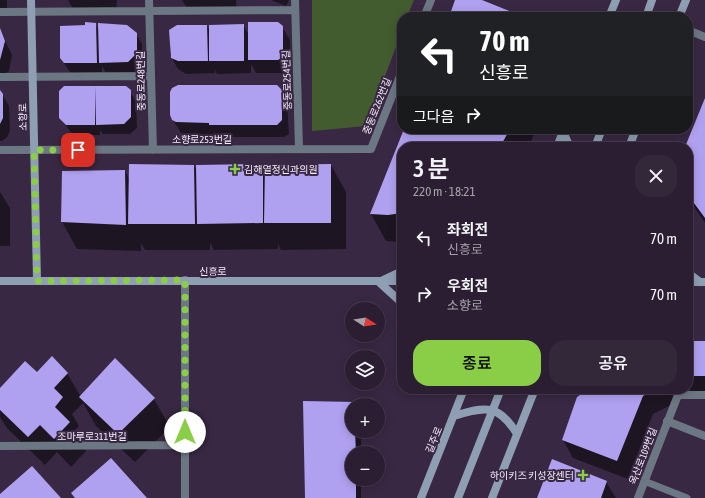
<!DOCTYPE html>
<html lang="ko">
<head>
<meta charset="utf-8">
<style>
	body { margin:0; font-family:"Asap Condensed","Noto Sans KR",sans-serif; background:#33273a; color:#f1f3f6; height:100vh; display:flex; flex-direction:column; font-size:15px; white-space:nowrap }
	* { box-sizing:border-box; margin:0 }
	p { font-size:13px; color:#a6a2ac }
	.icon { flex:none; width:22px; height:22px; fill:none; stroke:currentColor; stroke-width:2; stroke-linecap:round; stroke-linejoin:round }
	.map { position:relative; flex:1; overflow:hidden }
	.details { position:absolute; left:397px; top:142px; width:296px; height:252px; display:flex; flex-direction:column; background:#2b1e32; border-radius:16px; box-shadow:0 2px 10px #0003,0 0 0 1px #473c4d }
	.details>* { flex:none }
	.hud { position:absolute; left:397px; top:12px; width:296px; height:122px; border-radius:16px; box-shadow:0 2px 10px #0003,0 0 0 1px #473c4d; background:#202124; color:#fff; overflow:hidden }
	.needle { width:26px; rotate:102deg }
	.tools { position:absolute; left:345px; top:302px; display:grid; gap:8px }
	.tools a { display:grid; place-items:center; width:40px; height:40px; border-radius:50%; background:#2b1e32; box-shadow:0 2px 10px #0003,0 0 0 1px #473c4d; font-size:20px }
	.pin { position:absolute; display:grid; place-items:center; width:34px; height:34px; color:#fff; margin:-17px; border-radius:8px; box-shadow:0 2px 6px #0006 }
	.me { position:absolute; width:44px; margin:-22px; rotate:0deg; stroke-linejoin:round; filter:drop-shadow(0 0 3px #0008) }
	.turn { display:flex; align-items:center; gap:14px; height:84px; padding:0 16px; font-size:18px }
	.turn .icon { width:52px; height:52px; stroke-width:2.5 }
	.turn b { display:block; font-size:28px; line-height:34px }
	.then { display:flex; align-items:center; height:38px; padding:0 16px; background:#0003; gap:8px; font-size:15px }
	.round { display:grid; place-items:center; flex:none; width:42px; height:42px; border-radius:16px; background:#33273a }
	.summary { display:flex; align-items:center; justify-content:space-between; height:68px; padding:0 16px }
	h1 { font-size:24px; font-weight:600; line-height:30px }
	.action { display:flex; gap:8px; margin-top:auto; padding:8px 16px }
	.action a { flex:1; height:46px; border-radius:16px; background:#8ace47; color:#111; font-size:16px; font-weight:600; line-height:46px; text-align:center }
	.action a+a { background:#33273a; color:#f1f3f6 }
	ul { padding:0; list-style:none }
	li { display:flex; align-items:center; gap:12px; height:56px; padding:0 16px }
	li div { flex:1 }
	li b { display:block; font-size:15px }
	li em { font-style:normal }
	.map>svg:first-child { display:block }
	.green { fill:#435c2f }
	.shadow { fill:#0007 }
	.building { fill:#b0a0f0 }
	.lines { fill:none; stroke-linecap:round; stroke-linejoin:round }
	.lane { stroke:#6c7784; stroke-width:7 }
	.street { stroke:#6c7784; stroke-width:8 }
	.secondary { stroke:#8e9fb3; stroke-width:8 }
	.secondary-bridge { stroke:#8e9fb3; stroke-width:8 }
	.route { stroke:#8ace47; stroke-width:7; stroke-dasharray:0 12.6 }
	.poi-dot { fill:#8ace47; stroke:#392843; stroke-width:1.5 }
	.labels { text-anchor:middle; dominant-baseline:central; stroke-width:4; stroke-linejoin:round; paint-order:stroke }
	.street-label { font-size:10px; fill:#f7eefd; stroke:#392843 }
	.poi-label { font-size:10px; fill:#f7eefd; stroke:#392843; text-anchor:start }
</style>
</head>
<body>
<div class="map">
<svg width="705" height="498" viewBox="0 0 705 498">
	<rect width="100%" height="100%" fill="#392843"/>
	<!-- green -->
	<path class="green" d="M312,0H414L407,17H402V31L366,126L312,131Z"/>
	<!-- shadow -->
	<path class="shadow" d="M0,0H7V9L0,13Z
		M68,0H117L116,13L75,12Z
		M182,0H236L237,14L190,13Z
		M271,0H289L286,6Z
		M95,24L99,31L136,34L142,44V64L134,72L106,73L102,66V72L71,73L67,68L61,58V27Z
		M243,25L249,35L282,27L290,40V68L286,73H256L251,64V73L217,74L215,70V73L186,74L178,69L170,55V30L177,26H207L210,31Z
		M0,30L12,55L9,71L0,78Z
		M64,87H126L136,101L137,128L130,134H103L100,130V135H73L60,118Z
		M279,88L287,102L289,134L284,137H217L216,136L185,135L181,133L173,120Z
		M0,91L9,106L10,131L7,137L2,141H0Z
		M705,100V223L688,198V147H686Z
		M405,129H536L529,147H402V242L386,241L371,214Z
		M262,165L266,172L331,165L346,192V249L281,250L278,244V249L214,250L210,243V250H145L141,243V251L77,249L62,222L63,172L125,171L130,180L194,166L198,173Z
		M0,192L10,208V246H0Z
		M688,342H705V399H695L688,387Z
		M67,373L81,397L154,399L170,427L135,462L96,426L83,403L72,414L79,426L74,431L86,451L71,467L57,452L45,465L7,428L0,417V389L37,374Z
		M591,389H677L674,391L679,401L653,414L628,479L573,458L563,440Z
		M304,402L355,403L356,405H352V431H361V453H352V479H361V498H306Z
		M606,482L616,498H538Z"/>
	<!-- building -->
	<path class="building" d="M455,0H482L524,17H449Z
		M85,22L96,23L97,63H64L60,58V26L85,25Z
		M248,22H278L283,26V55L281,58L278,60H248Z
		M98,23L127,25L137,33V53L128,62L99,63Z
		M244,24V61H209V25Z
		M177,25H207L208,61H178L171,58L169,30Z
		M0,28L5,41L0,60Z
		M178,85H277L282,90V120L277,125H209V123L176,122L172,120L170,115V92L172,88Z
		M64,86H95V125H66L59,118V91Z
		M95,86H126L131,90V117L124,124L96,125Z
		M0,90L3,94V118L0,124Z
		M705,98V218L688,195V147H685Z
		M404,129H510L500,147H402V213L388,215L370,214Z
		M129,164L194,165L195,224H128Z
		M263,164V223L197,224L196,165Z
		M331,164V223H264L265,165Z
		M125,170L126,225L61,222L62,171Z
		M688,341H705V376H688Z
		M52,356L68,373L54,388L63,397L55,407L70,422L54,439L40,425L28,437L0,410V388L25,361L37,372Z
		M115,358L155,398L118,434L79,397Z
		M589,389H656L643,396L617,461L562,440L577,397Z
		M303,401L355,402V405H352V431H355L356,453H352V479H356V498H305Z
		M111,458L147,498H75L71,493Z
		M552,459L607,481L601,498H537Z
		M32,466L61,498H0V494Z"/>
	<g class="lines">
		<!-- lane -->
		<path class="lane" d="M644,481L687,498"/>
		<!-- street -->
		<path class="street" d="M149,0L153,150
			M295,0L299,149
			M0,12L295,10
			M424,17L431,0
			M688,30L705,37
			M0,77L151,76
			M0,150L371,149L402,71
			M667,421L705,436
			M0,446L185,445
			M185,498V280
			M638,498L678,395H705"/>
		<!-- secondary -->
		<path class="secondary" d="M31,0L37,281
			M609,17L616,0
			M646,17L652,0
			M679,17L686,0
			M563,132L570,147
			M557,147L564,129
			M595,147L602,129
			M629,147L636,129
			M688,273L700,282
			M383,280L402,271
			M0,281H402
			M379,282L402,303
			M688,282H705
			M454,416C485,406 499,404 517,434
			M421,498L464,389
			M492,498L535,389"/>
		<!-- secondary-bridge -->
		<path class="secondary-bridge" d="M458,498L501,389"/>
	</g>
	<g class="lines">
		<!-- route -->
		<path class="route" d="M78,150H34L37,281L185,280V432"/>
	</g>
	<!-- markers -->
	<g class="poi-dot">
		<path d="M233 163h4v4h4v4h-4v4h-4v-4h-4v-4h4z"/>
		<path d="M581 469h4v4h4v4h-4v4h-4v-4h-4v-4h4z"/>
	</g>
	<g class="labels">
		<!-- street labels -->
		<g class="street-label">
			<text transform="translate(287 80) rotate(-92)">중동로254번길</text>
			<text transform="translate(141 81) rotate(-91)">중동로248번길</text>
			<text transform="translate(377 106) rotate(-68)">중동로262번길</text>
			<text transform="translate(23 117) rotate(-91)">소향로</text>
			<text x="202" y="139">소향로253번길</text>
			<text x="213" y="271">신흥로</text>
			<text x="92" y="436">조마루로311번길</text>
			<text transform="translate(434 440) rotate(-68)">길주로</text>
			<text transform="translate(643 456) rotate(-69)">옥산로109번길</text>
		</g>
		<!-- poi labels -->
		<g class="poi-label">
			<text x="244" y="169">김해열정신과의원</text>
			<text x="574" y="475" text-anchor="end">하이키즈 키성장센터</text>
		</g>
	</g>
</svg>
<div class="tools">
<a><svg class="needle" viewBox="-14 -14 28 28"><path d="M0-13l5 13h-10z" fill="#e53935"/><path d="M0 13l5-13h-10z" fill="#a6a2ac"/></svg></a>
<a><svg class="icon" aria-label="layers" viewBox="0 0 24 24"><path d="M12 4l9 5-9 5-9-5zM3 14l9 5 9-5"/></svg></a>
<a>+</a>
<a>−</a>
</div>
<div class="pin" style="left:78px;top:150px;background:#d93025"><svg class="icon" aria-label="arrive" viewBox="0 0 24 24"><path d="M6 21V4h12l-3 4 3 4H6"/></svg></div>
<svg class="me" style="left:185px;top:432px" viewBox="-20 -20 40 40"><circle r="19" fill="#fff"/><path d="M0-13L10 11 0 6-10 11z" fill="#8ace47"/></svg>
<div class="hud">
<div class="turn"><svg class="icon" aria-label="left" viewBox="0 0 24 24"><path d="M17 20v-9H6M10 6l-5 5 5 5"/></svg><div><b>70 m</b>신흥로</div></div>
<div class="then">그다음<svg class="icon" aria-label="right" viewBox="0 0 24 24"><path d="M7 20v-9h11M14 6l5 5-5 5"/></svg></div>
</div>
<section class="details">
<div class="summary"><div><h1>3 분</h1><p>220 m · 18:21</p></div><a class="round"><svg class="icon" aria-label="close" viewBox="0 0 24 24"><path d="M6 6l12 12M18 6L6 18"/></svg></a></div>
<ul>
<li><svg class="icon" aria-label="left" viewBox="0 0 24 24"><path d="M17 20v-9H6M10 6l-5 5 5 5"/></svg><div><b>좌회전</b><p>신흥로</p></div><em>70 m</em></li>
<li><svg class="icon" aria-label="right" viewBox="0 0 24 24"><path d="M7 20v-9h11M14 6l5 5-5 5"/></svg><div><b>우회전</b><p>소향로</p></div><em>70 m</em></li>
</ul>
<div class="action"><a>종료</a><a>공유</a></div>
</section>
</div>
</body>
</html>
